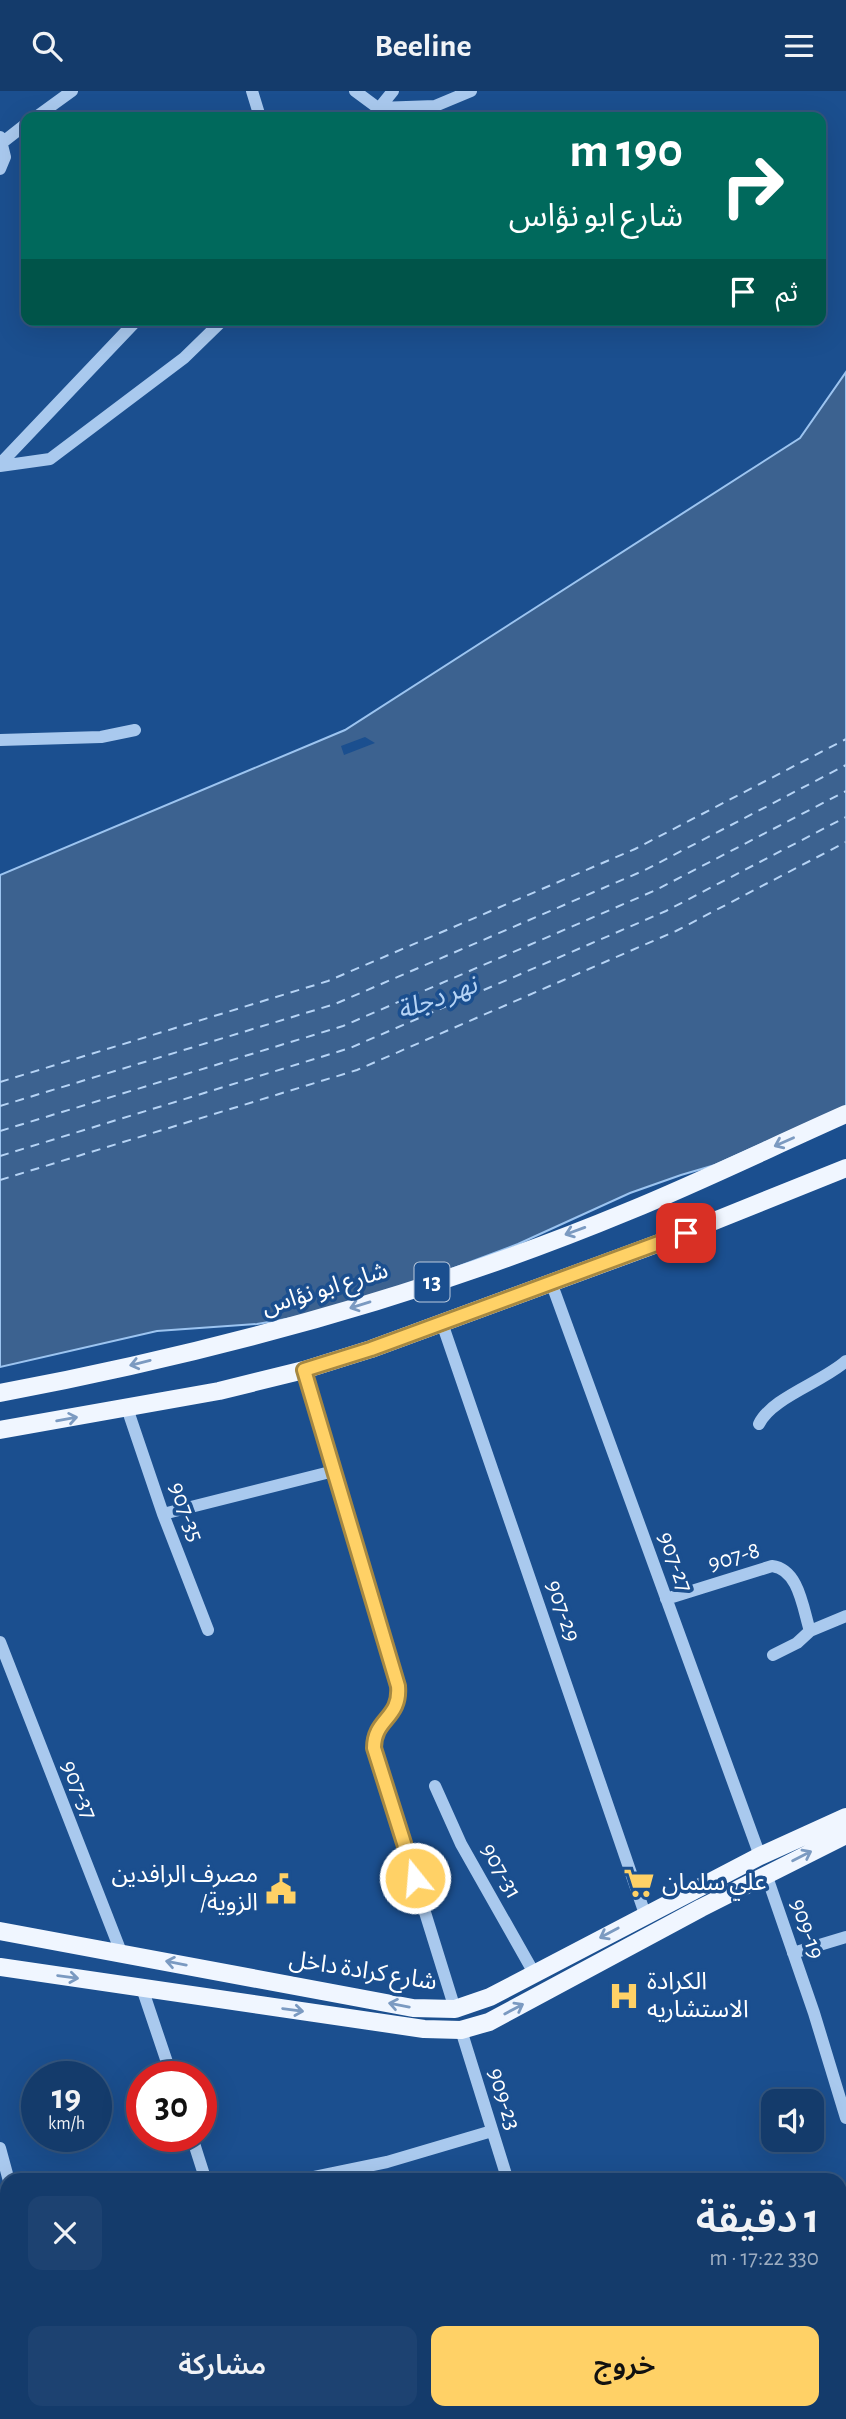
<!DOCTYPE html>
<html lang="ar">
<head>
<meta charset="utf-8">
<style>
	body { margin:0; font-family:"Alegreya Sans","Noto Sans Arabic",sans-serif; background:#1d4271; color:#f1f3f6; direction:rtl; height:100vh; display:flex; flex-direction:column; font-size:26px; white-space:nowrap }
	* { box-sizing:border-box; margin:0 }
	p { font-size:23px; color:#9dadc1 }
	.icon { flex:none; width:38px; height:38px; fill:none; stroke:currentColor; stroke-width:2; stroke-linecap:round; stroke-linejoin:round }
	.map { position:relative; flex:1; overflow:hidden; direction:ltr }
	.sheet { position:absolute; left:0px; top:2082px; width:847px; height:247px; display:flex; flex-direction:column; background:#143b6b; border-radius:21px 21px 0 0; box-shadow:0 7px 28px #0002,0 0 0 2px #33557e; direction:rtl }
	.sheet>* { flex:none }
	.guide { position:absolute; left:21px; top:21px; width:805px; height:214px; border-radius:14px; box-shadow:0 7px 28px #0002,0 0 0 2px #33557e; direction:rtl; background:#00695c; color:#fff; overflow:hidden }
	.controls { position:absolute; left:761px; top:1998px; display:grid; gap:14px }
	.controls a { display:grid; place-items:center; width:63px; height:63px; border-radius:14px; background:#143b6b; box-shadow:0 7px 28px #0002,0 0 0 2px #33557e; font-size:35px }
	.speed { position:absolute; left:21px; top:1970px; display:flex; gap:14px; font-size:35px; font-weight:700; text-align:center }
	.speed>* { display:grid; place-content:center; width:91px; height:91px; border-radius:50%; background:#143b6b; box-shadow:0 7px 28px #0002,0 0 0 2px #33557e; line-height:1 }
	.speed small { font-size:18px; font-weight:400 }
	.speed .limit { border:10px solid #d22; background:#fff; color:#111 }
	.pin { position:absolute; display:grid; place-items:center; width:60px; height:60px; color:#fff; margin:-30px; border-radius:14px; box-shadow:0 4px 10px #0006 }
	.me { position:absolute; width:77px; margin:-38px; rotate:343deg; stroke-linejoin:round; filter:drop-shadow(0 0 5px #0008) }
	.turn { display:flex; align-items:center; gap:24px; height:147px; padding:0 28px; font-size:32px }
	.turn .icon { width:91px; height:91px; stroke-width:2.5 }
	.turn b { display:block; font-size:49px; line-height:60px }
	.then { display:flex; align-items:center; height:66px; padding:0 28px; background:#0003; gap:14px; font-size:26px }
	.round { display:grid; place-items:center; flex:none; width:74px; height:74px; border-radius:14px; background:#1d4271 }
	.head { display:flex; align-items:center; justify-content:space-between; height:119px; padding:0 28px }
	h1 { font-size:42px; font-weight:600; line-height:52px }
	.action { display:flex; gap:14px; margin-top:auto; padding:14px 28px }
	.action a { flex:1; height:80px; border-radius:14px; background:#ffd166; color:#111; font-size:28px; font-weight:600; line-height:80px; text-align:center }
	.action a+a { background:#1d4271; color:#f1f3f6 }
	header { display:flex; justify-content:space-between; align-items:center; height:91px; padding:0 28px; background:#143b6b; font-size:32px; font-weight:600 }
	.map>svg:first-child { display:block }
	.water { fill:#3c6290; stroke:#9cc4f0; stroke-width:2 }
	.pier { fill:#1b4f8f }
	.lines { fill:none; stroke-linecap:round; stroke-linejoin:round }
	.ferry { stroke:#b5d3f5; stroke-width:2; stroke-dasharray:9 7; stroke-linecap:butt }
	.minor { stroke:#a9c9ee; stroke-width:12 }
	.major { stroke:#f0f6ff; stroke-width:18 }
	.oneway { stroke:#7b9ac1 }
	.route-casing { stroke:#a68842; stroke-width:18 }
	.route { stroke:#ffd166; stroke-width:12 }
	.labels { text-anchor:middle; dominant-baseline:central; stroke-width:7; stroke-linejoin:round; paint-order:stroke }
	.shield { fill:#1b4f8f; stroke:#bbcadd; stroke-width:2 }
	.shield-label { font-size:23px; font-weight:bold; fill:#fff }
	.street-label { font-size:24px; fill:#fff; stroke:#1b4f8f }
	.poi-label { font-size:24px; fill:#fff; stroke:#1b4f8f; text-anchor:start }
	.water-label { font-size:26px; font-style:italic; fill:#b5d3f5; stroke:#1b4f8f }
</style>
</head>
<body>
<header><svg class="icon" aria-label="menu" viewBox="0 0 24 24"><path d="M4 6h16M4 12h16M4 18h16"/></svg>Beeline<svg class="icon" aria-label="search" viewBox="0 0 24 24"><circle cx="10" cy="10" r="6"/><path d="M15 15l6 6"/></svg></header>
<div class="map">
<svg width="846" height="2328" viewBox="0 0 846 2328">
	<rect width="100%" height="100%" fill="#1b4f8f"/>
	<!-- water -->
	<path class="water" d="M846,281V1015L715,1074L681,1084L630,1102L518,1153L430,1186L310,1224L257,1233L157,1240L0,1276V784L345,639L800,347Z"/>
	<!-- pier -->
	<path class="pier" d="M365,646L375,652L344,664L341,655Z"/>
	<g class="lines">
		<!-- ferry -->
		<path class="ferry" d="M0,991L328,890L635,758L846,648
			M0,1015L335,913L645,779L846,674
			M0,1040L343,935L656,799L846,700
			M0,1065L350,957L666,820L846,726
			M0,1089L357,979L676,840L846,751"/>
		<!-- minor -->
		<path class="minor" d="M252,0L260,26
			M355,0L378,17L435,15L471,0
			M36,26L72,0
			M372,26L393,0
			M0,46L5,66L0,78
			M3,51L26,33
			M0,373L137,229
			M0,375L50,368L184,267L223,229
			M0,649L101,646L135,639
			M551,1191L760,1765
			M442,1232L645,1823
			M304,1279L398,1595C401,1627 374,1628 374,1657L455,1918
			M127,1317L163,1423L208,1539
			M759,1333C771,1307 823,1291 846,1270
			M163,1423L334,1380
			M666,1508L772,1475C799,1478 803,1518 810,1540L797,1552L773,1564
			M810,1540L846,1525
			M0,1551L121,1861
			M435,1695L461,1753L534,1882
			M766,1783L814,1922L846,2027
			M793,1862L846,1846
			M142,1897L172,1986
			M461,1939L508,2090
			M192,2046L206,2090
			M0,2057L9,2090
			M295,2090L387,2071L492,2040
			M76,2322L78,2328
			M284,2322L286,2328
			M470,2322L471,2328
			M690,2322L692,2328
			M837,2322L839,2328"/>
		<!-- major -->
		<path class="major" d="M0,1302C212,1262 429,1203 629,1120C702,1090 774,1055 846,1023
			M0,1339L219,1300L304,1279L371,1258L662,1151L846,1077
			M0,1840L413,1917L455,1918L490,1906L760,1765L846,1726
			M0,1876L424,1938L461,1939L489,1931L701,1817L846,1744"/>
	</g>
	<!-- one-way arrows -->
	<defs><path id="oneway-shaft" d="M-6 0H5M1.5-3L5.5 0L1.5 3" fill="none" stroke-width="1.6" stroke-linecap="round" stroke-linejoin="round" transform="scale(1.75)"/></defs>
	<g class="oneway">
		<use href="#oneway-shaft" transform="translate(784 1051) rotate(156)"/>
		<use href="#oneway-shaft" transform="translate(575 1140) rotate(160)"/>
		<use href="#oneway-shaft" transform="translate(360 1214) rotate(163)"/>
		<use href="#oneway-shaft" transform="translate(140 1272) rotate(166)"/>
		<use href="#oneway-shaft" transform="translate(67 1328) rotate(-10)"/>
		<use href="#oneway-shaft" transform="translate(802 1765) rotate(-27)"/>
		<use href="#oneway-shaft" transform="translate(609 1842) rotate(152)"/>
		<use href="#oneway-shaft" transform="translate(176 1872) rotate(-169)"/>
		<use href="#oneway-shaft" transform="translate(68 1886) rotate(8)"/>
		<use href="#oneway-shaft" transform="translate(399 1914) rotate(-169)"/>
		<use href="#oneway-shaft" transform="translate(514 1918) rotate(-28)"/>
		<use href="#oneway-shaft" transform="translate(293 1919) rotate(8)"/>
	</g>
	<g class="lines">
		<!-- route casing -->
		<g class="route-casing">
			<path id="route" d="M415,1787L374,1657C374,1627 401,1628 398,1595L304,1279L371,1258L686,1142"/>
		</g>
		<!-- route -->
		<use href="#route" class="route"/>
	</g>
	<!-- icons -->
	<defs>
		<g id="supermarket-bare" transform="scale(2.415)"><path d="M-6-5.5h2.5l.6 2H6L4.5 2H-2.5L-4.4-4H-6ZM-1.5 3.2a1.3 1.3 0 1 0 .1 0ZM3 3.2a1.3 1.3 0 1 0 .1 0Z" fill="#ffd166" stroke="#1b4f8f" stroke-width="2.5" paint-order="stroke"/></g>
		<g id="civic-bare" transform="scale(2.415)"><path d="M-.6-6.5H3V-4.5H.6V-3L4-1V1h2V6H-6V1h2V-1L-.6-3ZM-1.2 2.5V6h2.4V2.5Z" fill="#ffd166" stroke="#1b4f8f" stroke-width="2.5" paint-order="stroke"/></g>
		<g id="hospital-bare" transform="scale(2.415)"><path d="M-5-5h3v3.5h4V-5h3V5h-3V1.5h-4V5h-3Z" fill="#ffd166" stroke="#1b4f8f" stroke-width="2.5" paint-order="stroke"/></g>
	</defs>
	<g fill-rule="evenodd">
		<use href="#supermarket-bare" x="639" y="1792"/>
		<use href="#civic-bare" x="281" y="1798"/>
		<use href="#hospital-bare" x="624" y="1905"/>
	</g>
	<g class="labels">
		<!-- shield labels -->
		<rect class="shield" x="414.5" y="1171.5" width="35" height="39" rx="5"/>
		<g class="shield-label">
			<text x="432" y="1191">13</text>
		</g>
		<!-- street labels -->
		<g class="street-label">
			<text transform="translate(325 1198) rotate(-17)">شارع ابو نؤاس</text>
			<text transform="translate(186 1421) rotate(70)">907-35</text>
			<text transform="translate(734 1466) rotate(-16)">907-8</text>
			<text transform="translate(675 1471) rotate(70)">907-27</text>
			<text transform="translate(563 1520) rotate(71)">907-29</text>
			<text transform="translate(79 1699) rotate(68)">907-37</text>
			<text transform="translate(501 1780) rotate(61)">907-31</text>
			<text transform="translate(807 1838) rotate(71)">909-19</text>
			<text transform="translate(363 1880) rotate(9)">شارع كرادة داخل</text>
			<text transform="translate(504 2008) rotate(73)">909-23</text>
		</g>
		<!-- poi labels -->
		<g class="poi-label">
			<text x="258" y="1784" text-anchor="end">مصرف الرافدين<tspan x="258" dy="28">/الزوية</tspan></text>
			<text x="662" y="1792">علي سلمان</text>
			<text x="647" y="1891">الكرادة<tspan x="647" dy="28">الاستشاريه</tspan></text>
		</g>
		<!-- water labels -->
		<g class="water-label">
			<text transform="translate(437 907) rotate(-20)">نهر دجلة</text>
		</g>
	</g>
</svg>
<div class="controls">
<a><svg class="icon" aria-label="sound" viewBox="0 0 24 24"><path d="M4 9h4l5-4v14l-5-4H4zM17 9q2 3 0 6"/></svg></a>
</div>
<div class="speed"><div>19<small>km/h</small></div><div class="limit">30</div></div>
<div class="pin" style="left:686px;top:1142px;background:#d93025"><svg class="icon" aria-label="arrive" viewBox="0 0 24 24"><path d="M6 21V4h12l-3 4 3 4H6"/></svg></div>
<svg class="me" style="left:415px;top:1787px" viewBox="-20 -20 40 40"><circle r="17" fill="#ffd166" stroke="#fff" stroke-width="3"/><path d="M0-11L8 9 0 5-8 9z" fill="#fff"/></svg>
<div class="guide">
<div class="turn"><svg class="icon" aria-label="right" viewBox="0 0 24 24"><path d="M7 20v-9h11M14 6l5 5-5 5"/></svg><div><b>190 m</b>شارع ابو نؤاس</div></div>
<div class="then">ثم<svg class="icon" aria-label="arrive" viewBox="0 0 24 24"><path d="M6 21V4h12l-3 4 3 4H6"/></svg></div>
</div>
<section class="sheet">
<div class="head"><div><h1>1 دقيقة</h1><p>330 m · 17:22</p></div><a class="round"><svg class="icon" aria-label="close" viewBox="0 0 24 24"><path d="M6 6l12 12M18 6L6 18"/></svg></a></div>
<div class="action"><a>خروج</a><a>مشاركة</a></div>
</section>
</div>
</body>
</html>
